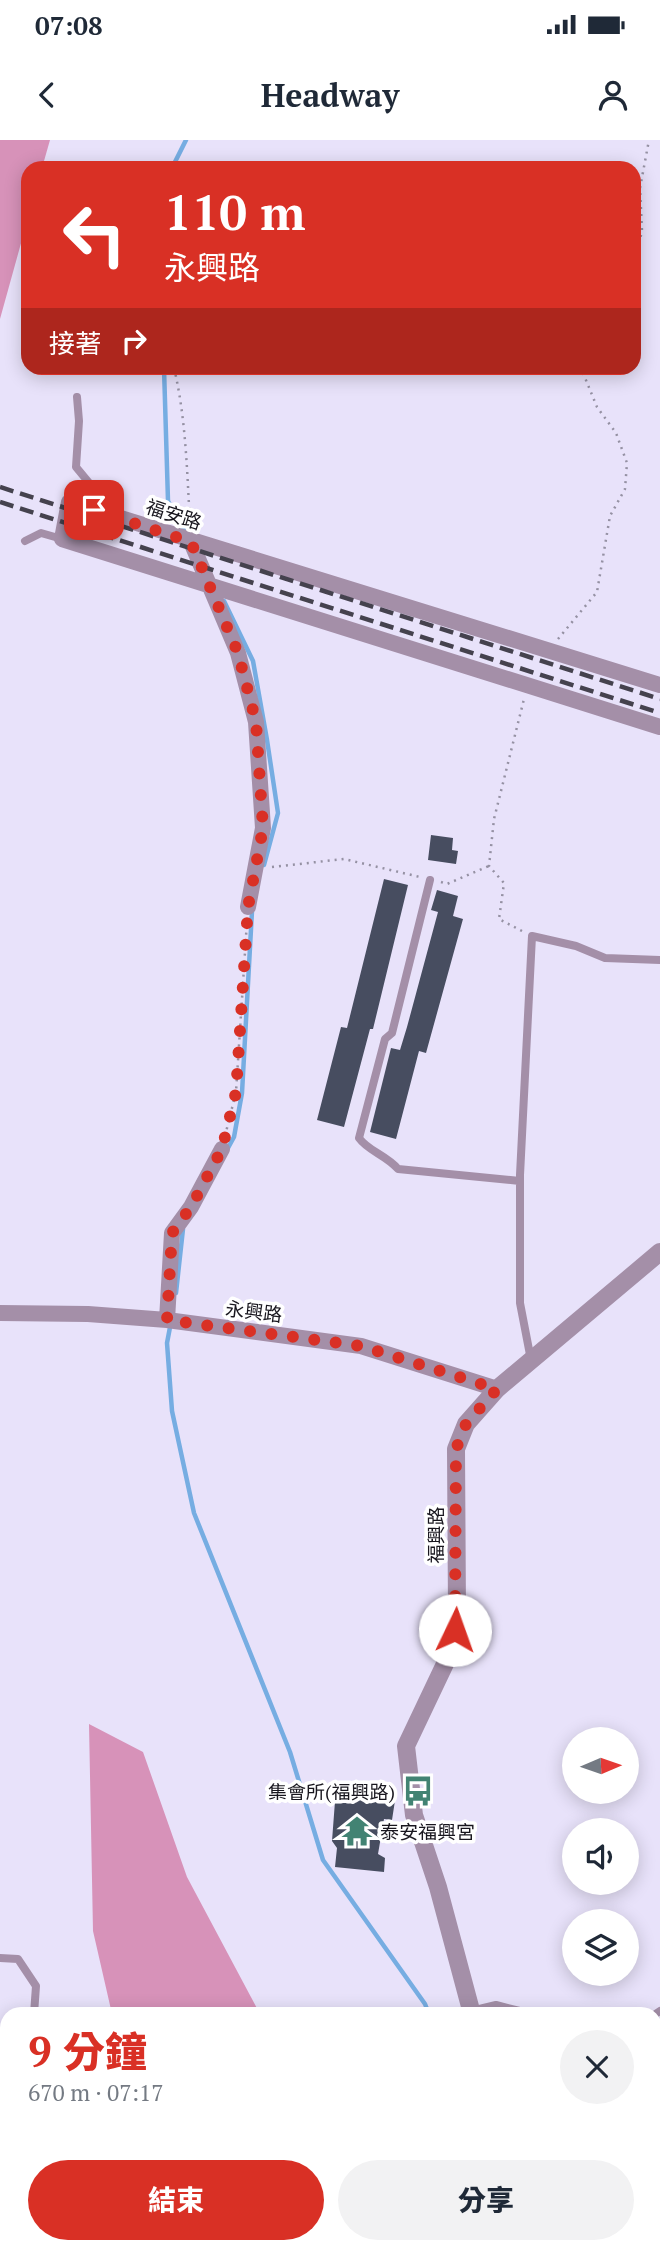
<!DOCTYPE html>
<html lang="zh-TW">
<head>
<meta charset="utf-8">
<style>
	body { margin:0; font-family:"PT Serif","Noto Sans TC",serif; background:#f2f2f3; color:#1f2937; height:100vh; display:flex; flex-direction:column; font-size:26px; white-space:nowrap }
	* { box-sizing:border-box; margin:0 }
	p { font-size:23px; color:#747a83 }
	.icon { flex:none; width:38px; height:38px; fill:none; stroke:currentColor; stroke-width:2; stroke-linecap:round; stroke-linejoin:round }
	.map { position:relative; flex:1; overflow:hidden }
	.side { position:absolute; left:0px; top:1867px; width:662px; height:247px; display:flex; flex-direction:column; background:#fff; border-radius:21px 21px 0 0; box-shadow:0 4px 18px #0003 }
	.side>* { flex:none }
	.guide { position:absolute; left:21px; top:21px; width:620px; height:214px; border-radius:21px; box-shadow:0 4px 18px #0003; background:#d93025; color:#fff; overflow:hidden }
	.needle { width:46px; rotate:88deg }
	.tools { position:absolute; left:562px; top:1587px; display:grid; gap:14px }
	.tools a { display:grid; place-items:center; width:77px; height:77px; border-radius:50%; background:#fff; box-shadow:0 4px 18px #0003; font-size:35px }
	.pin { position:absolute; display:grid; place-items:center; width:60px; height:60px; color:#fff; margin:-30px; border-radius:14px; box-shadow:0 4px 10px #0006 }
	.me { position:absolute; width:77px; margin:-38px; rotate:3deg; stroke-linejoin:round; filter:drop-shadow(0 0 5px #0008) }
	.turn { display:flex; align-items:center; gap:24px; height:147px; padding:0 28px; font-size:32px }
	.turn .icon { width:91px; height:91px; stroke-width:2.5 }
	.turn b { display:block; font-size:49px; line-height:60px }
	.then { display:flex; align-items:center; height:66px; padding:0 28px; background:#0003; gap:14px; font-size:26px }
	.round { display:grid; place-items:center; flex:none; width:74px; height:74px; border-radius:37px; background:#f2f2f3 }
	.overview { display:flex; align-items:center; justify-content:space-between; height:119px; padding:0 28px }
	h1 { font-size:42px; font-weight:800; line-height:52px; color:#d93025 }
	.primary-button { display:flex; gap:14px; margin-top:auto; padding:14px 28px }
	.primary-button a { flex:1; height:80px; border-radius:42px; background:#d93025; color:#fff; font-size:28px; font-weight:800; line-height:80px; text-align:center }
	.primary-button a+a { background:#f2f2f3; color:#1f2937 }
	.status { display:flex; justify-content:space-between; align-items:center; height:49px; padding:0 35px; background:#fff; direction:ltr }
	.status svg { height:19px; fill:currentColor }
	header { display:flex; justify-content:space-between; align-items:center; height:91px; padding:0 28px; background:#fff; font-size:32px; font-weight:800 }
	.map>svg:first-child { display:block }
	.forest { fill:#d792b9 }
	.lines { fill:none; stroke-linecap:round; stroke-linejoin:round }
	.stream { stroke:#76ade2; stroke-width:4.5 }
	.building { fill:#474d60 }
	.path { stroke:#9591a3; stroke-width:2.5; stroke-dasharray:2 5; stroke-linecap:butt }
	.service { stroke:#a48fa8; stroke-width:8 }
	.minor { stroke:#a48fa8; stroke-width:16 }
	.tertiary { stroke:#a48fa8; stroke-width:18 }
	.rail { stroke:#45424e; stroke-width:4.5; stroke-dasharray:14 7; stroke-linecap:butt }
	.route { stroke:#d93025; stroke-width:12; stroke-dasharray:0 21.6 }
	.labels { text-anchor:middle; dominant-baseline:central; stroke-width:7; stroke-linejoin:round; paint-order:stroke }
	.street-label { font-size:19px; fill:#18161e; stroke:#fff }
	.poi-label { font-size:19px; fill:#18161e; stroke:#fff; text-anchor:end }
</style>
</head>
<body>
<div class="status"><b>07:08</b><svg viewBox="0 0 49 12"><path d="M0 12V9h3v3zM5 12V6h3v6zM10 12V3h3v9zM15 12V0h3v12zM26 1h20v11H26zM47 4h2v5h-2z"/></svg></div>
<header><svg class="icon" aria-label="back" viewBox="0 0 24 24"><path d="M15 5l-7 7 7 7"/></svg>Headway<svg class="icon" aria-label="person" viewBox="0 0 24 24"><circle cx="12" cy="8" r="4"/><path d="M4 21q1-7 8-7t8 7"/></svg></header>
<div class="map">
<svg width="660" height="2113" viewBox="0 0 660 2113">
	<rect width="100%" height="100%" fill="#e8e2fa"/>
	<!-- forest -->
	<path class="forest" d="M0,0H50L42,28H28V78L0,179Z
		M89,1584L143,1612L187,1737L260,1874H112L93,1791Z
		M235,2107H322L323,2113H234Z"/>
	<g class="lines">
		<!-- stream -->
		<path class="stream" d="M172,28L186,0
			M164,228L168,361L185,392
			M224,461L253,521L267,600L278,673L264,725
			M228,1008L234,997L242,953L252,771
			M176,1153L183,1089
			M171,1182L167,1203L172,1271L194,1373L290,1612L323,1720L425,1864L429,1874
			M330,2113L337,2107"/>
	</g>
	<!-- building -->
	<path class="building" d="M431,695L453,698L452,710L458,711L456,724L428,720Z
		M384,739L408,745L373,889H370L344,987L317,980L341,887L347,888Z
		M437,750L458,756L453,776L463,779L426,913L419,911L396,999L370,992L391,908L400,910L407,887L438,772L431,770Z
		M346,1647L396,1654L392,1680L384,1679L378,1714L385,1718L384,1732L335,1727L337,1708L332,1701L336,1648Z"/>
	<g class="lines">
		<!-- path -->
		<path class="path" d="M634,124L642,91L640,48L649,0
			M634,181V182
			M174,228C186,278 187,332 190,384
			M558,499L597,452L610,376L625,349L627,323L616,293L597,267L581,228
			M272,727L344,719L420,737
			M441,742L447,744L489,726
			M522,791L499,779L504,743L489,726L494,679L524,559
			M225,996L236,952L247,781"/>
		<!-- service -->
		<path class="service" d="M77,257L79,281L76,327L114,373
			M25,401L41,393L62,399
			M430,740L392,893L385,899L359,998C368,1011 386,1015 398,1029L520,1041
			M531,1220L520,1163V1035L532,796L576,806L605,818L660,820
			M0,1818L18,1819L36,1846L34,1874
			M471,1871L496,1865L532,1874
			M654,1875L660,1871
			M30,2113L32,2107"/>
		<!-- minor -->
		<path class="minor" d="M191,402L238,513L256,582L263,688L248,767
			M660,545L69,362L62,399L660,587
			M0,1173L88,1174L167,1180L361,1206L497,1249
			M167,1180L172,1093L191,1067L222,1009"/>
		<!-- tertiary -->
		<path class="tertiary" d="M472,1874L438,1747L414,1675L406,1606L453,1507L457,1472L456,1309L466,1284L497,1249L660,1112
			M501,2107V2113"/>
		<!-- rail -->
		<path class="rail" d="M0,347L660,559
			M0,362L660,573"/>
	</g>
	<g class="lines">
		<!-- route -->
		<path class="route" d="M94,370L191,402L238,513L256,582L263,688L248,767L236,952L222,1009L191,1067L172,1093L167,1180L361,1206L497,1249L466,1284L456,1309L455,1490"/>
	</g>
	<!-- icons -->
	<defs>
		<g id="bus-bare" transform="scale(2.415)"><path d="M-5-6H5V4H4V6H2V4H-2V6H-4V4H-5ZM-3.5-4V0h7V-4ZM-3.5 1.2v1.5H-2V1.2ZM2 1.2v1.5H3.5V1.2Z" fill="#428373" stroke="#fff" stroke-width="2.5" paint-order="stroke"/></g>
		<g id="temple-bare" transform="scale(2.415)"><path d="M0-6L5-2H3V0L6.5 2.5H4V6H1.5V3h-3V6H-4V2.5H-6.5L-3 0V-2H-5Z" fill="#428373" stroke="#fff" stroke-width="2.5" paint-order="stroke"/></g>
	</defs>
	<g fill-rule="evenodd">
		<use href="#bus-bare" x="418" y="1651"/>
		<use href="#temple-bare" x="357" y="1691"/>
	</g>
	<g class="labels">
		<!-- street labels -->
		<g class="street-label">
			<text transform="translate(174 374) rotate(18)">福安路</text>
			<text transform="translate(254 1171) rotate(7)">永興路</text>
			<text transform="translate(435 1395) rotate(-90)">福興路</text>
		</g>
		<!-- poi labels -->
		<g class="poi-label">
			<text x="395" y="1651">集會所(福興路)</text>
			<text x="380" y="1691" text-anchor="start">泰安福興宮</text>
		</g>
	</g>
</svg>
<div class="tools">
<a><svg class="needle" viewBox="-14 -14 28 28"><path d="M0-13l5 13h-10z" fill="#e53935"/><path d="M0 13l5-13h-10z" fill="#747a83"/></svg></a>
<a><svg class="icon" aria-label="sound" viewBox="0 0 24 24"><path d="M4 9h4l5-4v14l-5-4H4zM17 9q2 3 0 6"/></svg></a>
<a><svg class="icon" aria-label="layers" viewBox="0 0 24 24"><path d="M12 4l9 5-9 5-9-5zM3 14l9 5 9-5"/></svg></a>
</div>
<div class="pin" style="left:94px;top:370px;background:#d93025"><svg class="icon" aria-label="arrive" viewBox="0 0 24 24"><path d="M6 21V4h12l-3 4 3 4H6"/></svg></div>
<svg class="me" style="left:455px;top:1490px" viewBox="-20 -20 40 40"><circle r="19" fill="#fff"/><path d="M0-13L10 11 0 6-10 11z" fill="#d93025"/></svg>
<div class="guide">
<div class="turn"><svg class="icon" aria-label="left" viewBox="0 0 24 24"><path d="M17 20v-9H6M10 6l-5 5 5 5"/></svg><div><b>110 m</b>永興路</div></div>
<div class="then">接著<svg class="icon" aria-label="right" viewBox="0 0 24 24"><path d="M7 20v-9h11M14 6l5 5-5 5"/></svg></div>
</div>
<section class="side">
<div class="overview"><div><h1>9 分鐘</h1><p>670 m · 07:17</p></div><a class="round"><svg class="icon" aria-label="close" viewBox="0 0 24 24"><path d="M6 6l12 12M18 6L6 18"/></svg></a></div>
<div class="primary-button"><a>結束</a><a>分享</a></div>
</section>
</div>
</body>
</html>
